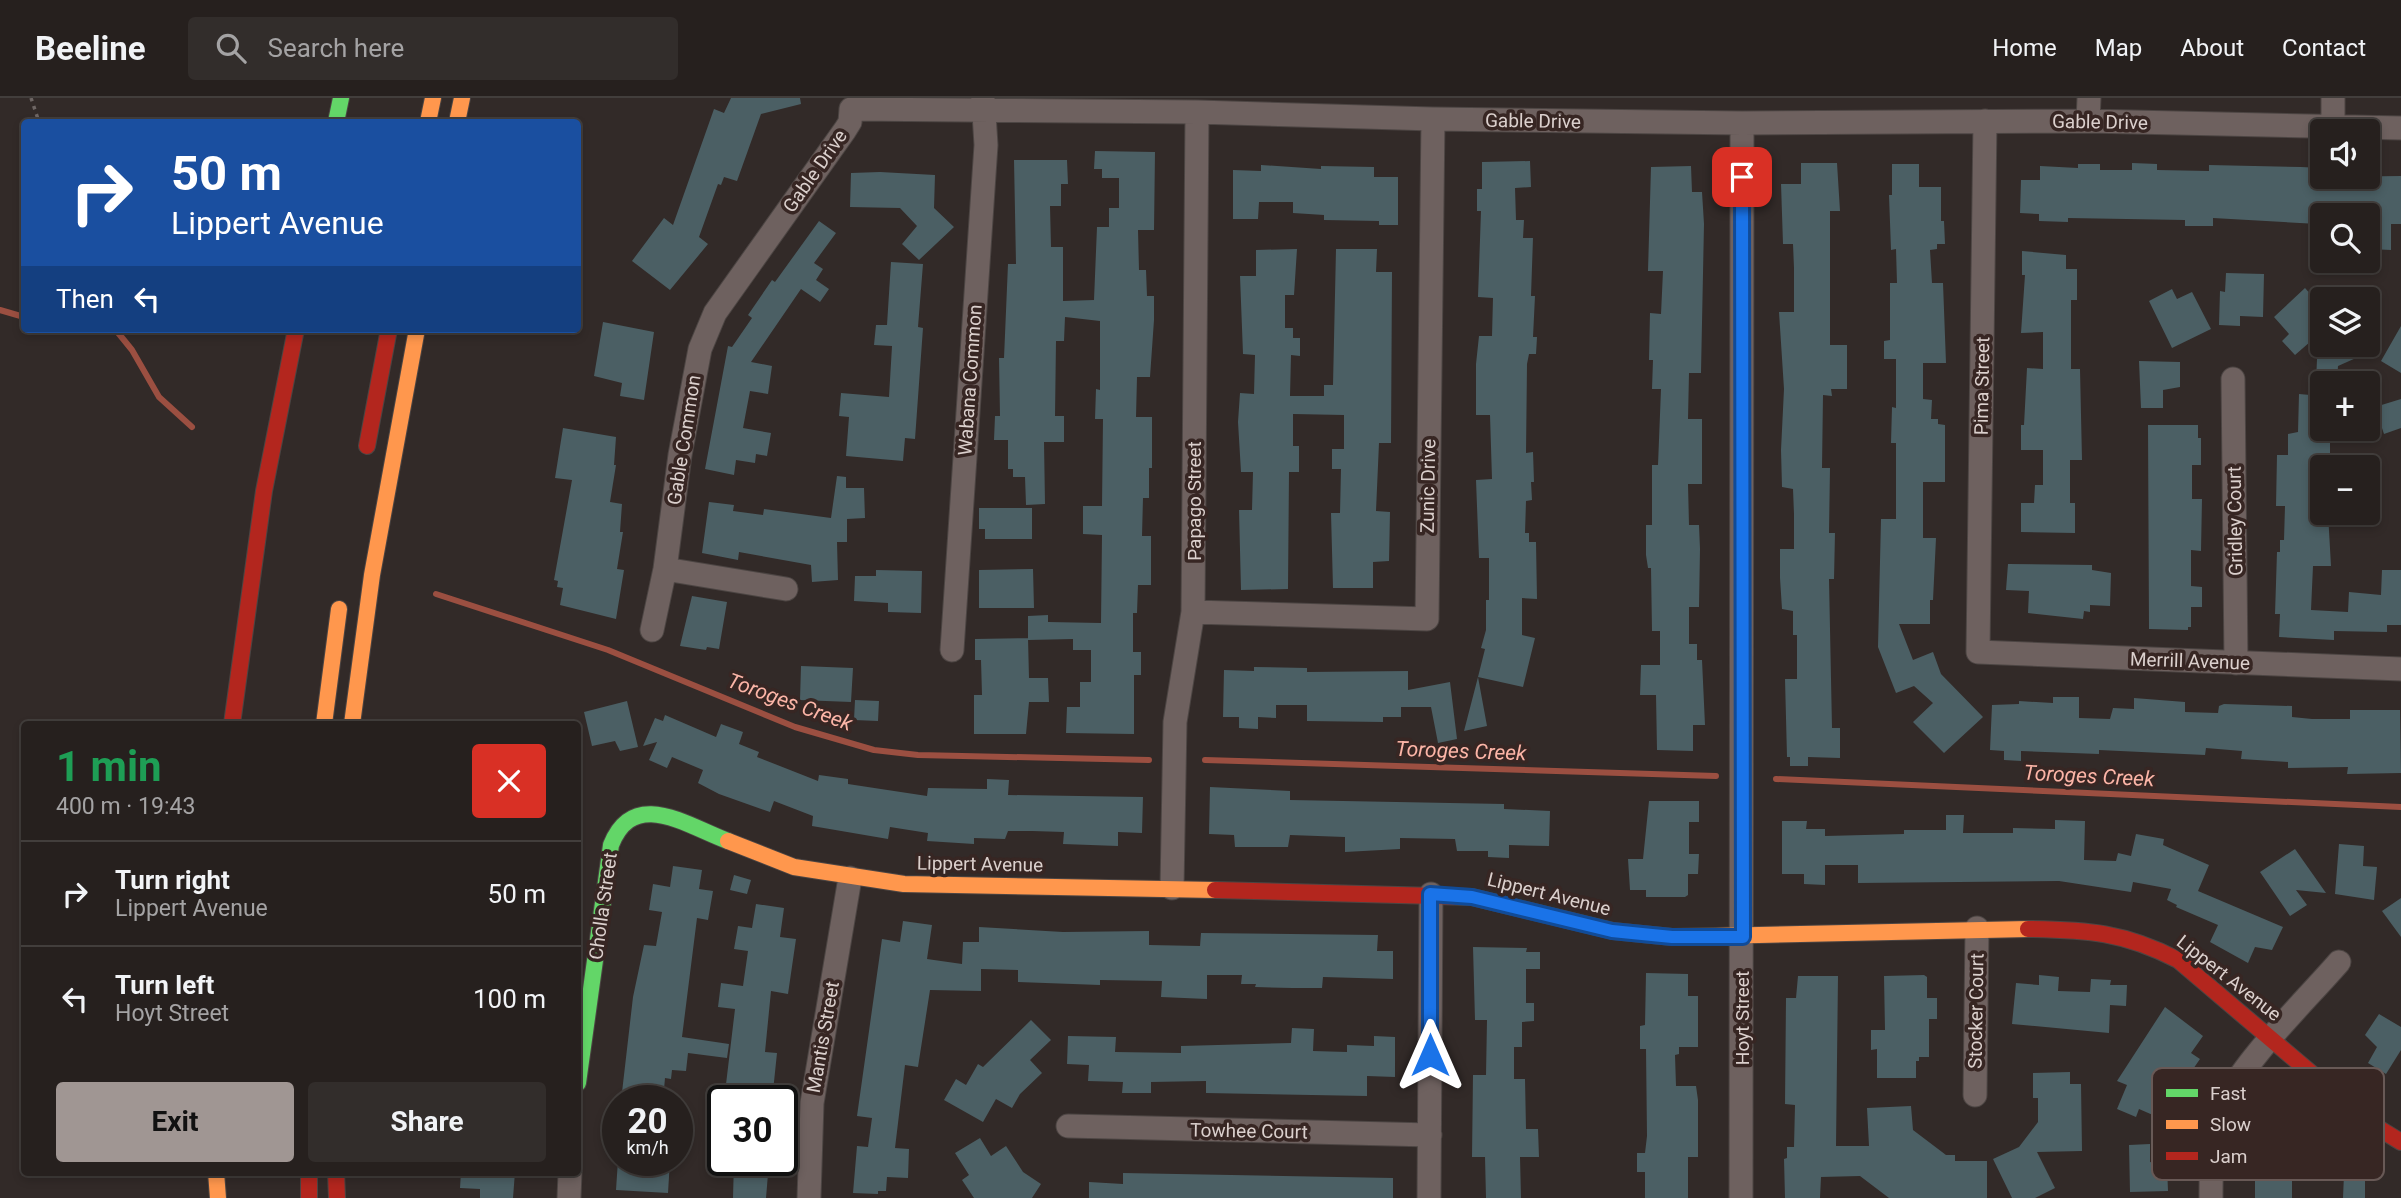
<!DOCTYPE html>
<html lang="en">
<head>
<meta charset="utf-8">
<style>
	body { margin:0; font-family:Roboto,sans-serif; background:#322d2b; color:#f1f3f6; height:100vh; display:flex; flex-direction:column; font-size:26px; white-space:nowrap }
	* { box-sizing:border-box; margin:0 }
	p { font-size:23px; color:#a4a3a4 }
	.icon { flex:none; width:38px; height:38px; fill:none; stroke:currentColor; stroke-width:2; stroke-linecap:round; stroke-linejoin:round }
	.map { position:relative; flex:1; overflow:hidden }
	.details { position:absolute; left:21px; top:623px; width:560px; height:455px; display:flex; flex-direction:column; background:#26201e; border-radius:7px; box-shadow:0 4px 10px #0003,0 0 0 2px #423e3c }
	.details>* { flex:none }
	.guide { position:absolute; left:21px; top:21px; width:560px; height:214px; border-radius:7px; box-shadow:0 4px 10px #0003,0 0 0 2px #423e3c; background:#1a4fa0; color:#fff; overflow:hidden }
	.controls { position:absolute; left:2310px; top:21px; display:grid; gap:14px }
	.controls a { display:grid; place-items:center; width:70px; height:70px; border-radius:7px; background:#26201e; box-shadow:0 4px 10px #0003,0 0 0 2px #423e3c; font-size:35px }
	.speed { position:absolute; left:602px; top:987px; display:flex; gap:14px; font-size:35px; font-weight:700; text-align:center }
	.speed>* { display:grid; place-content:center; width:91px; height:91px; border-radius:50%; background:#26201e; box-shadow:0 4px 10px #0003,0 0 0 2px #423e3c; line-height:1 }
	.speed small { font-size:18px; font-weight:400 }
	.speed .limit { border:4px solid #111; border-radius:10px; background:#fff; color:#111 }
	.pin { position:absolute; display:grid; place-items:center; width:60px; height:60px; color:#fff; margin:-30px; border-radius:14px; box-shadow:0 4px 10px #0006 }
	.me { position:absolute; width:77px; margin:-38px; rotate:0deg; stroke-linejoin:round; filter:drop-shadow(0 0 5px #0008) }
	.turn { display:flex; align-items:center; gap:24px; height:147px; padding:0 35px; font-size:32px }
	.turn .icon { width:91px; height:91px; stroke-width:2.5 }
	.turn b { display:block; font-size:49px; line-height:60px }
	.then { display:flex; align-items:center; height:66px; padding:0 35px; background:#0003; gap:14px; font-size:26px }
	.round { display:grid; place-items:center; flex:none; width:74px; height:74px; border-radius:7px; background:#322d2b }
	.summary { display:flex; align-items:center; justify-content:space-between; height:119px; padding:0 35px }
	h1 { font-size:42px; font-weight:700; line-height:52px; color:#1e9e55 }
	.cta { display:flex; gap:14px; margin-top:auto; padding:14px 35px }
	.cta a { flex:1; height:80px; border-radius:7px; background:#a09693; color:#111; font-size:28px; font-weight:700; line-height:80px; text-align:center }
	.cta a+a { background:#322d2b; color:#f1f3f6 }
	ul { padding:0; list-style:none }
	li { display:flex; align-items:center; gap:21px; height:105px; padding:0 35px; border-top:2px solid #423e3c }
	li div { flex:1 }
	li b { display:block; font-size:26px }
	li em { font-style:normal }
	header { display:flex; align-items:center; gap:42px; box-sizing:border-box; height:98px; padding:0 35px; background:#26201e; border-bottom:2px solid #423e3c }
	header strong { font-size:33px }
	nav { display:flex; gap:38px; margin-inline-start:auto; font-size:24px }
	.search { width:490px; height:63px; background:#322d2b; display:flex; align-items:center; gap:18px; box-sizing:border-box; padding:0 24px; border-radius:7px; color:#a4a3a4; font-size:26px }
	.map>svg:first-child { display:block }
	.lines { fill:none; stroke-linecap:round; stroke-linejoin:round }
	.stream { stroke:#9b4f41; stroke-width:6 }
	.building { fill:#4b5f64 }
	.street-casing { stroke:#4c4543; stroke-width:25 }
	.fast-casing { stroke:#4c4543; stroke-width:18 }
	.slow-casing { stroke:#4c4543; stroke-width:18 }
	.jam-casing { stroke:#4c4543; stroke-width:18 }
	.path { stroke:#6e6664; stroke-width:3.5; stroke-dasharray:3.5 5; stroke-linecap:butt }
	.street { stroke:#6e615f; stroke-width:23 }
	.fast { stroke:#63d668; stroke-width:16 }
	.slow { stroke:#ff974d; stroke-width:16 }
	.jam { stroke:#b3261e; stroke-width:16 }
	.route-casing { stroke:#114b97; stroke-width:18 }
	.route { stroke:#1a73e8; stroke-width:12 }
	.labels { text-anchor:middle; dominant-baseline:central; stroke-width:7; stroke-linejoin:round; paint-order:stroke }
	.street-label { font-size:19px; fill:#dbd0cd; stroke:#372623 }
	.water-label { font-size:21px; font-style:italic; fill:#fcb5a7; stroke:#372623 }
	.key { fill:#372623; stroke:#685956; stroke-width:2 }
	.key-label { font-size:19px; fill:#dbd0cd }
</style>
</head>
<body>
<header>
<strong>Beeline</strong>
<div class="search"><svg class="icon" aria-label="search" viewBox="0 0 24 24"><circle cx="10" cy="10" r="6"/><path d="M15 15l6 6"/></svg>Search here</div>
<nav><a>Home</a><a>Map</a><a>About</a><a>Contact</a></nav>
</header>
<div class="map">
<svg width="2401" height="1100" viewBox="0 0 2401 1100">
	<rect width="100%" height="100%" fill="#322a28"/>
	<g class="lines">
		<!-- stream -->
		<path class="stream" d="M0,212L24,219
			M115,231L132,252L159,299L192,329
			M436,496L608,552L795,629L874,652L918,657L1149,662
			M1205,662L1716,678
			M1776,681L2401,709"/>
	</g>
	<!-- building -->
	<path class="building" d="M731,0H800L801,6L761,16L737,83L724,79L721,87L718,86L699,139L708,146L670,192L632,163L664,120L673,127L714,11L724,15Z
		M1095,53L1155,54L1154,132H1138L1139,172H1146L1147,198H1154V222L1150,279H1137L1136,319H1152V370H1149V400H1143L1142,438H1151V487H1138L1137,515H1133V554H1141V577H1134V636L1066,635L1067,609H1080V584H1091V552H1073V541L1028,542V518L1048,517V524L1101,525L1102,437L1083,436V408H1102L1103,321H1095L1096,291L1100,292V223L1065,219L1064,243H1056L1055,318H1064V344H1044L1045,406L1026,407L1025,379H1013V371H1008V342H994L995,318H1000L999,260H1004L1008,166H1016L1014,62H1067L1068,86H1061V108H1050L1051,149H1063V203L1094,202L1097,129H1109V110H1119V80H1102V71H1094Z
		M1530,63L1531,89L1515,90L1516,122H1524L1523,140H1533L1531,198H1535L1533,239H1537L1536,256H1529L1527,266L1526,355L1533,354L1534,384H1531L1532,402L1526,403L1525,435H1529V444H1536L1537,501L1522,500V537L1535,540L1523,589L1478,579L1485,551L1481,550L1486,532V502H1489V460H1479L1476,382L1492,381L1490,317H1476V266L1479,238H1492L1493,200L1478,199L1481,113H1477V91H1482V64Z
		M1801,65H1837L1840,113H1830V247H1847V291H1831L1832,298L1823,297L1822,370H1830L1829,435H1835L1834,481H1829L1832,630H1840V660L1808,659V668H1790V659H1787L1785,581H1797V537H1793V513L1782,511L1780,480V451H1794V416L1793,391L1782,389L1781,352L1784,291L1779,214H1794V170L1793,146H1783L1781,86H1801Z
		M2132,65L2157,66V72L2209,73V67L2301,69L2322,70V79L2401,78V126H2391V152L2369,151L2368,117H2318V126L2213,120V128H2185V122L2068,120V124L2039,123V116L2020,115L2021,82H2040V68L2078,70V66H2100V72H2132Z
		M1892,66H1919V89H1941V123H1944L1945,146H1937V151L1930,152L1932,185H1943L1946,265H1923V301L1932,302L1931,321H1938V326L1945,327V384H1923V440H1936L1933,502H1930V526H1899L1913,562L1933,554L1941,576L1983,619L1944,655L1913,624L1933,605L1914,588L1896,595L1878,549L1881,421H1896V345H1891L1892,309L1896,310V261H1884V243L1890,242V185H1897L1896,151L1891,152L1889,97H1892Z
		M1261,67L1321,71V68L1374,69V79H1398V127H1379V123L1324,122V117L1293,115V104H1259L1258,121H1233V72L1261,73Z
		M1691,68L1692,94H1702L1704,126L1701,275H1689L1688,321H1702V386H1688L1689,427H1699L1700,451L1699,509H1689V546H1697V562H1702L1705,627H1693V653L1657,652L1656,597H1640L1641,567H1660V533H1652L1651,470H1648L1646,457V427H1652V367H1658L1661,291H1652L1653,262H1649L1650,215L1661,216L1663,173H1648L1651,69Z
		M880,74L935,77L934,110L954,129L919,162L902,146L917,128L900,110L850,109L851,75Z
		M819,123L836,135L814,165L823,171L816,182L829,191L820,204L801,191L751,264L772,268L768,296L750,293L743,330L771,335L767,358L756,356L755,365L736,362L734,377L705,371L728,248L732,249L752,220L748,217L772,182L775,184Z
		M1297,151L1294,197H1285V230H1293V240H1300V258L1291,257L1290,298H1324V287H1333L1336,151H1377L1376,174H1392L1391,345H1379L1376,413L1390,414L1389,463L1373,464V490H1333L1331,415H1340L1341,371H1332V351H1344V317L1293,316V348H1299V374H1289L1288,491L1241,492L1239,412H1252L1253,374H1241L1238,324L1240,295L1254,296L1255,257L1243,256L1240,178H1256V152Z
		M2022,153L2066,157V171H2077V202H2071V271H2080L2082,362H2070V405H2075V435L2021,434V405H2034L2035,387H2043V352H2021V327H2024L2027,270L2043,271V234L2021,235L2025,177H2022Z
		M891,164L923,166L918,229L923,230L915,341L905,340L903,363L846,358L849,319L839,318L841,295L889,299L892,248L874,247L876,227H887Z
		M2226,175L2264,176L2263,219L2240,218V228L2219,227L2220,193L2225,194Z
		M2305,190L2322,209V247H2350L2356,260L2338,268L2337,285H2316L2318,237L2295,257L2282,243L2289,236L2274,219Z
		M2172,191L2177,201L2192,194L2211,231L2172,250L2149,203Z
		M603,224L654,234L644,302L620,298L622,285L594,278Z
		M2401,228V275L2381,263Z
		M2139,263L2180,264V289L2163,292V310H2141Z
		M2299,296L2322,298V331H2330V369H2322V415H2328L2331,468H2313L2311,512L2348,514L2349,494L2381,497L2382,472H2401V527H2387V534L2334,533V542L2279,539L2280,516H2275L2277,454H2280V442H2284L2285,408H2276L2277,357H2288V336L2298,334Z
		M2401,301V330L2384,336L2375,309Z
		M2148,327H2198V340H2201V367H2192V401H2202L2201,453L2191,452V488L2202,489V509H2191V529H2188V532L2149,531Z
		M563,330L616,339L614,367H616L610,404L622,406L620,434H623L617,471L624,472L616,521L560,507L563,490L557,489L558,483L554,482L572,382L555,380Z
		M837,378L846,379V390H864L865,420L847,421V444H837L838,482L812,484L811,467L739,454L738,462L702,455L709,404L734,407L733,413L763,417L764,411L831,420Z
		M979,410H1032V441H985V431H979Z
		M2008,466L2092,467V472L2111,475L2110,508L2090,507V514L2084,513L2083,521L2028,515L2029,493L2006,492Z
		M1033,471L1034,510H979V472Z
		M876,472L922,473L921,515L888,514V505L854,503L855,478H876Z
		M692,498L727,504L719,551L707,549L706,552L680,548Z
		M1028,540L1029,580H1048L1049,604H1029L1026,636H974V597H982L981,562H975V541Z
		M801,568L853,570L851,604L800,602Z
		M1254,569L1307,570V574L1408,573V592L1450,584L1457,641L1438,645L1431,609H1401V619H1383V624L1307,623V607H1276V620L1258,619V631L1239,630V619H1223L1224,572L1254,573Z
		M1478,579L1487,628L1464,633Z
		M2053,599H2079V620L2110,621L2113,610L2134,611V600L2185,604V614L2218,615L2219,608L2224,606L2292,608V619L2312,621H2350V612H2400L2401,675L2347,676L2348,669L2288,670V664L2241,661L2242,653L2206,650L2205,657L2099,652V656L2021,653V663L2004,662V653L1990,652L1992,607L2019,606V603L2053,605Z
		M855,602L879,603L878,623L854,622Z
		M627,603L638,649L620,653L615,643L592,648L584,614Z
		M665,617L716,639L721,626L743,634L739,646L759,654L757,659L818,683L819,677L848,681V686L927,698L928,690L987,691V681L1009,682L1008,697L1143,699L1142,735L1118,734V748L1063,746L1064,734L1032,733H1008L1005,741L974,740V746L927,743L928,735L890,729L888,741L812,728L813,718L774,703L770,714L719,696L698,685L703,672L672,659L667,670L649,662L657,644L643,648L655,620L663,623Z
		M1210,689L1290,693V702L1504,706V711L1550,713L1549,748L1509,747V760L1488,759V753H1457L1455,741L1400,740V751L1345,754V739L1290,737L1288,749H1235L1234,737L1209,736Z
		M1649,703H1699V724H1689V756H1699L1698,776H1688V797L1685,799H1646V792H1630L1628,761H1643Z
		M1946,717H1964L1963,735H2013V730L2055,731V722L2085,723L2084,762L2116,763L2118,755L2131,758L2136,736L2164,741L2163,747L2209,767L2198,793L2283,829L2272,852L2255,849L2248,865L2210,844L2218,827L2176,809L2177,807L2167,802L2171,791L2133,784L2131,794L2059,783L1858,785V767H1825V787L1804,786V776H1782V723H1807L1806,731H1825V738L1904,736V732H1946Z
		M2339,746L2364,748L2363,768L2377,769L2374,802L2335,796Z
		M2295,751L2326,795L2296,792L2307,807L2290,818L2260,774Z
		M673,768L702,772L699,791L713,793L708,822L697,820L682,939L729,946L727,960L688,955L686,973L672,972L671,981L665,980L663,1003H621L633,899L644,847L656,848L662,814L649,812L653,786L670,789Z
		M734,777L751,782L747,796L730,792Z
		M2401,800V839L2382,813Z
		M756,806L784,810L780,839L796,841L788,896L771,893L765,954L777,955L772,1003H724L735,911L718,909L721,885L743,888L748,853L734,851L738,828L752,830Z
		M903,823L932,827L927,861L962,866L963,844H979V829L1063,834L1149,833V847L1200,848L1201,835L1378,837L1377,853H1393V881L1323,879L1322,890H1293L1255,889L1256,886H1241L1242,877H1207V901L1161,899L1162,883L1100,882V887L1018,884V872L981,871V893L930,892L918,969L905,967L895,1050L909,1051L908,1080L887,1079L886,1093H878V1096L853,1095L857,1048L868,1049L872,1020L857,1018L882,841L900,844Z
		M1473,849L1527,850L1526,854H1540V871H1526V905H1534V923L1522,924V949H1514V981H1525L1526,1031H1538L1539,1059H1520L1521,1100H1486L1485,1059H1472L1473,977H1486L1487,922H1475Z
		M1646,875L1688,876V898H1698V949H1679V956L1675,957L1676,988H1696L1698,1002V1059H1688V1100H1645V1074H1637V1055H1645L1647,1038L1646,951H1640V928L1645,927Z
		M1924,877L1927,879V900H1937V921H1929V959H1919V963H1916V980H1877V951L1871,952V932H1885L1884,878Z
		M2039,877L2059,879L2058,893L2090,894L2091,881L2111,882L2110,887H2127L2126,908L2110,907L2109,935L2012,926L2016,885L2039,887Z
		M1798,878H1838L1836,1048H1869L1867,1010L1911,1008L1913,1032L1946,1057H1955V1063H1987V1100H1889L1860,1078L1821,1079L1820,1100H1785L1784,1061L1787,1060V1049H1794L1795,1007L1785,1006L1786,900H1796Z
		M2165,909L2203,938L2191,955L2200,961L2171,1003L2177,1005L2169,1024L2139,1011L2136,1019L2117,1011L2127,987L2117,983Z
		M2379,916L2401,929V952L2386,976L2368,965L2377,949L2365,937Z
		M1031,922L1051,942L1030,962L1042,975L1020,996L1012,1010L996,1001L983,1024L944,1002L956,981L966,987L978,966L983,969Z
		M1292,930L1314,931L1313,953L1347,954V947L1374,948V938L1395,939V979L1367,978V998L1206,995V983L1151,984V995H1122L1123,984L1088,983L1089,967L1067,966L1068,938L1116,939L1115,954L1181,955V948L1291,945Z
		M2070,974V986H2081L2082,1053L2037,1054L2055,1090L2035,1100H2012L1993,1061L2019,1049L2038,1024V1000H2033V975Z
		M2277,1020L2317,1034L2309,1056L2292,1050V1100H2255V1058L2261,1042L2269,1045Z
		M980,1040L991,1058L1006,1048L1023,1074L1041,1086L1032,1100H974L962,1082L969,1077L955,1055Z
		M2150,1046V1064L2167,1068L2168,1093L2130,1094L2129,1047Z
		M618,1062H670L668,1095L616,1092Z
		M734,1062L769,1064L766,1100H733Z
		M461,1074H515L513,1100H480V1091L460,1090Z
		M1123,1075L1393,1080V1100H1089V1084L1123,1086Z
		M2344,1076L2365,1077V1100H2343Z"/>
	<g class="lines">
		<!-- street casing -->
		<g class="street-casing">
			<path id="street" d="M1985,23L1978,554L2401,571
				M2088,23L2089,0
				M2333,28V0
				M2233,281L2236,565
				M665,471L786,491
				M1193,514L1427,521L1433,21
				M652,532L665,471L680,357L700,251L715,215L845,32L850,24L851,11L1197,14L1433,21L1742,25L2088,23L2401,30
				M952,552L986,47L983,0
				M1172,790L1175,624L1193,514L1197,14
				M1975,997L1977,830
				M1068,1028L1430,1037
				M569,1100L570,1074
				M809,1100L812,1005L850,780
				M1429,1100L1431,796
				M1741,1100L1742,25
				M2211,1100C2211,1069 2211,1040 2222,1010C2238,968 2308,900 2339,864"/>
		</g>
		<!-- fast casing -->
		<g class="fast-casing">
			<path id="fast" d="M336,24L341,0
				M578,985L611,747C634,689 687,728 728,743"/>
		</g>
		<!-- slow casing -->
		<g class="slow-casing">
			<path id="slow" d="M428,24L433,0
				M457,24L462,0
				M324,626L339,511
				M352,626L372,477L417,231
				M728,743L794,769L904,786L1215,792
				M1613,833L1672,839L2028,831
				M216,1074L218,1100"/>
		</g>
		<!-- jam casing -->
		<g class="jam-casing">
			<path id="jam" d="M367,348L389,231
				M232,626L264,393L296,231
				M1215,792L1472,799L1613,833
				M2028,831C2088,832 2124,834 2178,862L2370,1025L2401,1044
				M309,1074V1100
				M336,1074L337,1100"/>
		</g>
		<!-- path -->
		<path class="path" d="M31,0L39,24
			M20,146L24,144"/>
		<!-- street -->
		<use href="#street" class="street"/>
		<!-- fast -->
		<use href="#fast" class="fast"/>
		<!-- slow -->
		<use href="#slow" class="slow"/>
		<!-- jam -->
		<use href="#jam" class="jam"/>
	</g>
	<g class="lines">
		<!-- route casing -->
		<g class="route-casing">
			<path id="route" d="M1430,957V796L1472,799L1612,833L1672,839H1743L1742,79"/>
		</g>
		<!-- route -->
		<use href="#route" class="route"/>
	</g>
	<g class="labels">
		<!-- street labels -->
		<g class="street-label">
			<text transform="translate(1533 23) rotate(1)">Gable Drive</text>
			<text transform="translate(2100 24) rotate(1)">Gable Drive</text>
			<text transform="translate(815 73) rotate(-55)">Gable Drive</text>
			<text transform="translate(970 282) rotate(-86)">Wabana Common</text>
			<text transform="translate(1982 288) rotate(-89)">Pima Street</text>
			<text transform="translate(684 342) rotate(-81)">Gable Common</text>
			<text transform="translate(1428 388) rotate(-89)">Zunic Drive</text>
			<text transform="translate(1194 403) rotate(-90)">Papago Street</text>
			<text transform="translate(2235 423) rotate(-91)">Gridley Court</text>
			<text transform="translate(2190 563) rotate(2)">Merrill Avenue</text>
			<text transform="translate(980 766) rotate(1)">Lippert Avenue</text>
			<text transform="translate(1549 796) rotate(14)">Lippert Avenue</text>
			<text transform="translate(603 808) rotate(-82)">Cholla Street</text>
			<text transform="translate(2229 880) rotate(38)">Lippert Avenue</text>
			<text transform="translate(1976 913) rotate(-89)">Stocker Court</text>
			<text transform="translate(1742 920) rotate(-90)">Hoyt Street</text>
			<text transform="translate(823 939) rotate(-80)">Mantis Street</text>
			<text transform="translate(1249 1033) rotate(1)">Towhee Court</text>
		</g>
		<!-- water labels -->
		<g class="water-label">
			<text transform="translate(790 604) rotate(20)">Toroges Creek</text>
			<text transform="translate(1461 653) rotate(2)">Toroges Creek</text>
			<text transform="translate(2089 678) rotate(3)">Toroges Creek</text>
		</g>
	</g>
	<!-- legend -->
	<rect x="2152" y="970" width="232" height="112" rx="10" class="key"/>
	<rect x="2166" y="991" width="32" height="8" fill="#63d668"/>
	<rect x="2166" y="1022" width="32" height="9" fill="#ff974d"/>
	<rect x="2166" y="1054" width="32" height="8" fill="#b3261e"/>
	<g class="key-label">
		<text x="2210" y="1002">Fast</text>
		<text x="2210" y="1033">Slow</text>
		<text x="2210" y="1065">Jam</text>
	</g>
</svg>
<div class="controls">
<a><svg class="icon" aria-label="sound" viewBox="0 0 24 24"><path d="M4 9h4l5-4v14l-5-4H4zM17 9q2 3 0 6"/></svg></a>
<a><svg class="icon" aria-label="search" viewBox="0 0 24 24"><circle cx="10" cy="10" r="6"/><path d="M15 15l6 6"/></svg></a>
<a><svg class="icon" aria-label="layers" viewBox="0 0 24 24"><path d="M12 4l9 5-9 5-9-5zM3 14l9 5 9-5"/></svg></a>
<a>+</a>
<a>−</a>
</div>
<div class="speed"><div>20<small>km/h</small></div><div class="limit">30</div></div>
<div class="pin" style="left:1742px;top:79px;background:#d93025"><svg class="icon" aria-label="arrive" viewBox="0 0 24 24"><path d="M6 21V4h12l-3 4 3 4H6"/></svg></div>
<svg class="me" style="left:1430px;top:957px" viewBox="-20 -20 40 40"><path d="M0-17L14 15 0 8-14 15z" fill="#1a73e8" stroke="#fff" stroke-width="4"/></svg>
<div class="guide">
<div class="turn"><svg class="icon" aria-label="right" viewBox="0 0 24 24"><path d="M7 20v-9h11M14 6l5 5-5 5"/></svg><div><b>50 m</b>Lippert Avenue</div></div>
<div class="then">Then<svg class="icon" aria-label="left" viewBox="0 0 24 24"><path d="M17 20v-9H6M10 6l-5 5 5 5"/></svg></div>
</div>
<section class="details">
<div class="summary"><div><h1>1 min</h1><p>400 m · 19:43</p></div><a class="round" style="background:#d93025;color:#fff"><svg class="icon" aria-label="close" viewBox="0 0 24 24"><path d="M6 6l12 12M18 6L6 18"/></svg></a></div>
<ul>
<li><svg class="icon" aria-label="right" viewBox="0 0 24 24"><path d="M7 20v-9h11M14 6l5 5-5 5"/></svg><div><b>Turn right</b><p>Lippert Avenue</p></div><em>50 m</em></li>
<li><svg class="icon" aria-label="left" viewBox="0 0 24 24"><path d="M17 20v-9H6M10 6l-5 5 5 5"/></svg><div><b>Turn left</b><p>Hoyt Street</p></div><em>100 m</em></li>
</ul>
<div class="cta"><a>Exit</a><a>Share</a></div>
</section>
</div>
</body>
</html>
